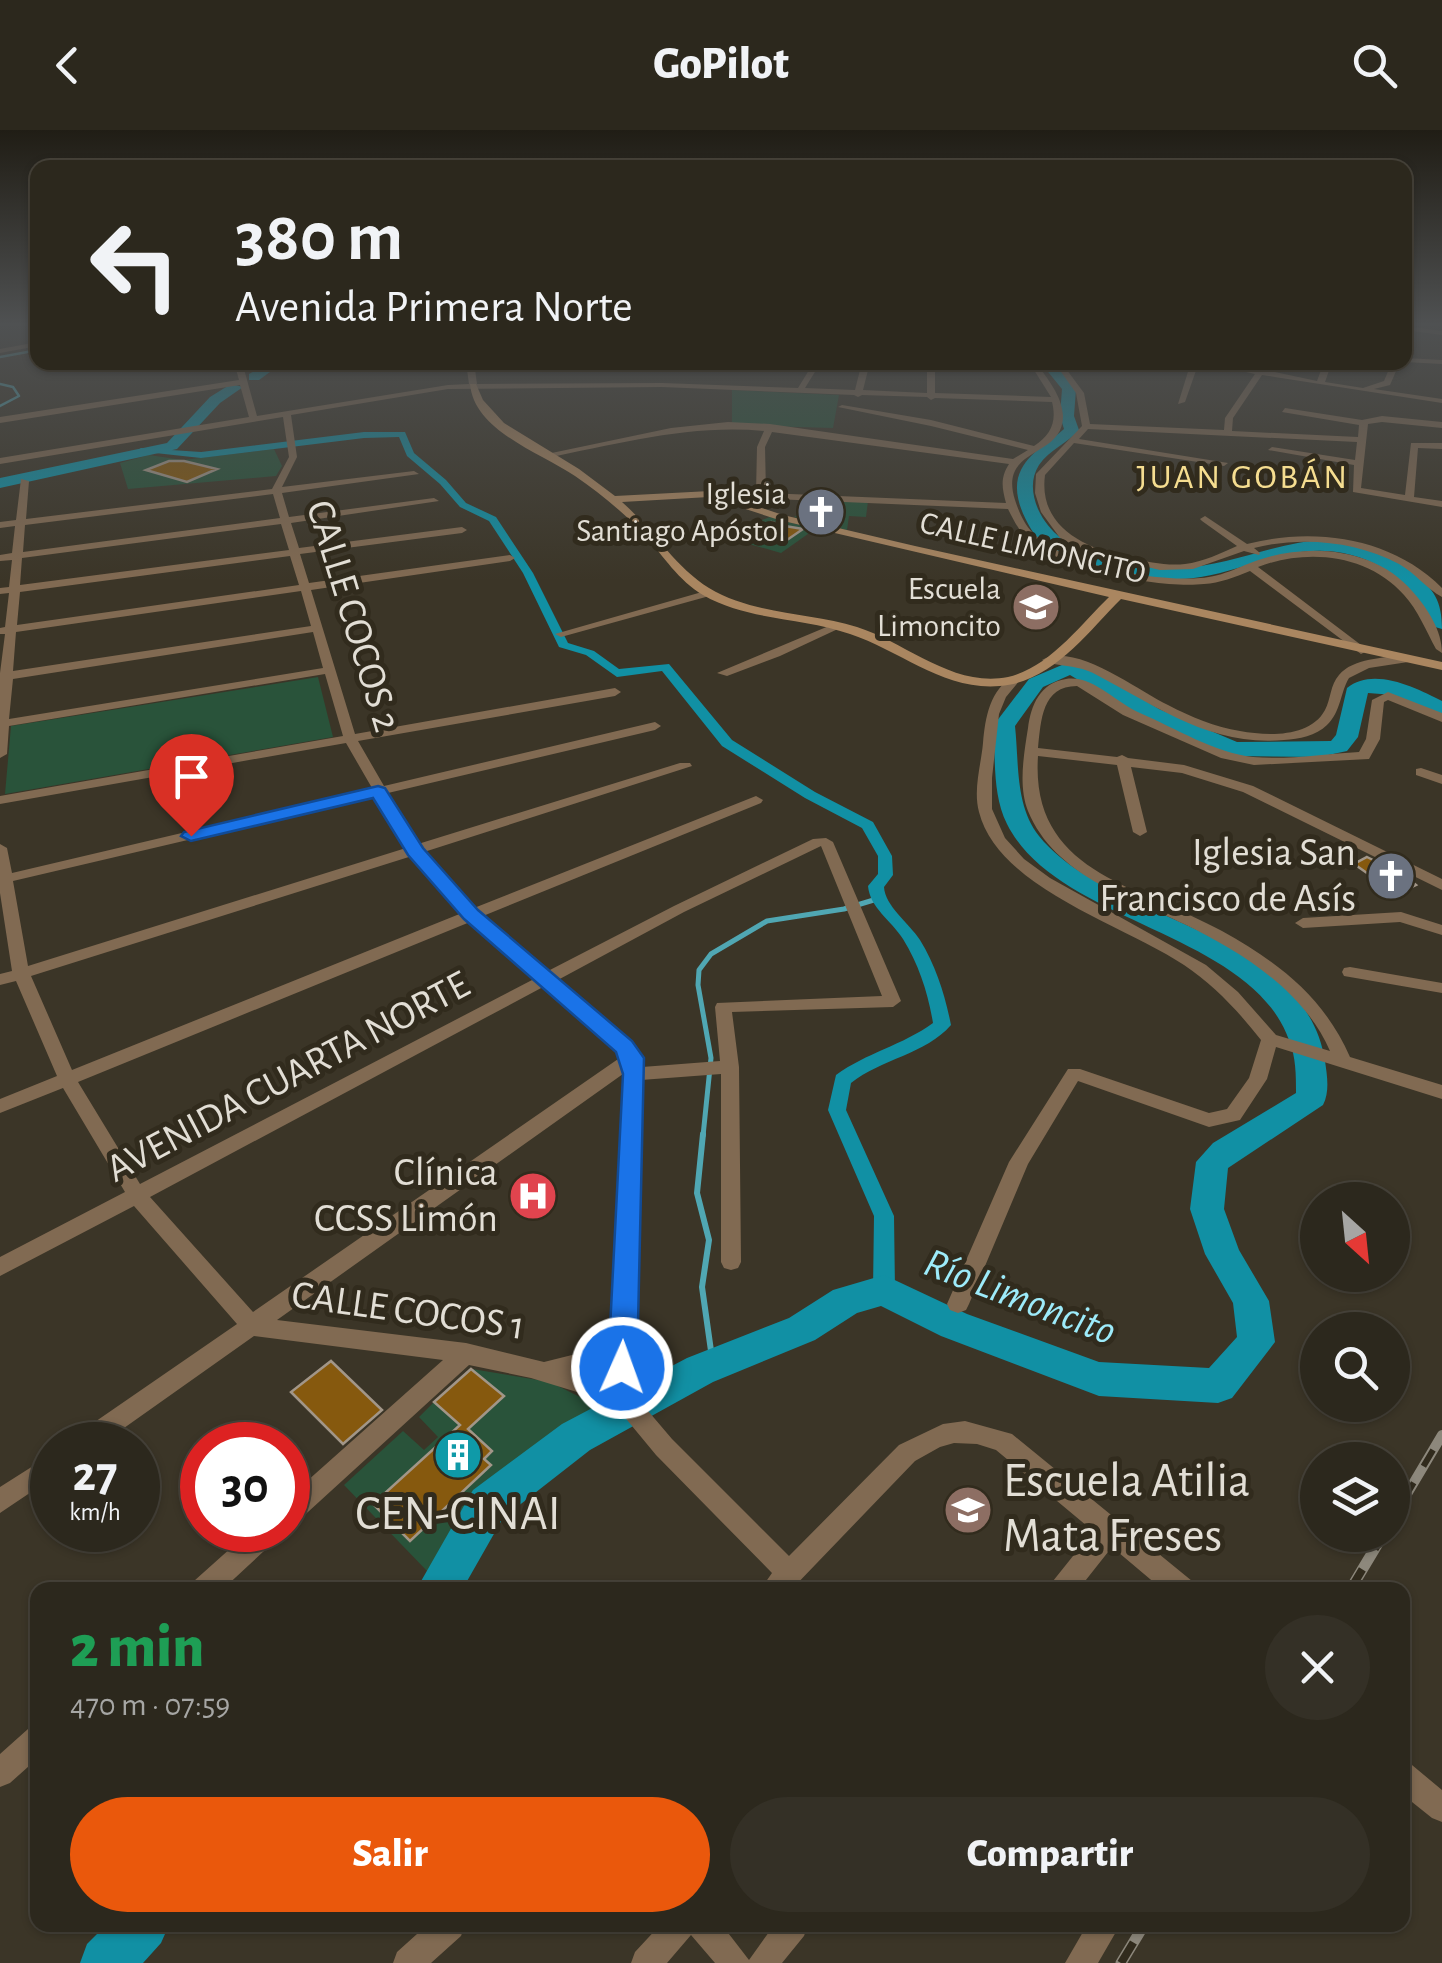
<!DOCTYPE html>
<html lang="es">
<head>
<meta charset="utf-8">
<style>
	body { margin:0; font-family:"Alegreya Sans",sans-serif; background:#343026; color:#f1f3f6; height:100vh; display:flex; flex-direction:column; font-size:38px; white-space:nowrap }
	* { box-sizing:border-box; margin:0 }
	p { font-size:32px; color:#a6a6a4 }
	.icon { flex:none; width:55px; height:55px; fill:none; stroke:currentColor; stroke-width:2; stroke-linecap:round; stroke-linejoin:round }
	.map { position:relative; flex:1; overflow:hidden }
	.side { position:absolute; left:30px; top:1452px; width:1380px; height:350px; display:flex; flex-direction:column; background:#2c281d; border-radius:20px; box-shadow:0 2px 8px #0004,0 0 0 2px #48443b }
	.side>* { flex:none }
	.top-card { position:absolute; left:30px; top:30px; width:1382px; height:210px; border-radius:20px; box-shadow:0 2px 8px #0004,0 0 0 2px #48443b; background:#2c281d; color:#f1f3f6; overflow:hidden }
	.needle { width:65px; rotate:153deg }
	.tools { position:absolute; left:1300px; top:1052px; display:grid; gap:20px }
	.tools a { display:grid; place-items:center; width:110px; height:110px; border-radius:50%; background:#2c281d; box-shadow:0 2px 8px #0004,0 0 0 2px #48443b; font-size:50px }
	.speed { position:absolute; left:30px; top:1292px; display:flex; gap:20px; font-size:50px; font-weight:700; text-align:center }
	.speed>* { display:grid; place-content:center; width:130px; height:130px; border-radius:50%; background:#2c281d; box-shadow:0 2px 8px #0004,0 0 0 2px #48443b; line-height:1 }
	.speed small { font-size:25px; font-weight:400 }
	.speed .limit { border:15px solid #d22; background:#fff; color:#111 }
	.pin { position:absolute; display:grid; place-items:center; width:85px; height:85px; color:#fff; margin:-102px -42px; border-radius:50% 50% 50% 0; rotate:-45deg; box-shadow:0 0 10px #0007 }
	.pin .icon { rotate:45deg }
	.me { position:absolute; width:110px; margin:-55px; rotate:2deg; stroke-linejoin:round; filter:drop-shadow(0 0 8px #0008) }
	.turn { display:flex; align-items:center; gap:35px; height:210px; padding:0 40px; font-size:45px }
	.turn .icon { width:130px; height:130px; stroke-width:2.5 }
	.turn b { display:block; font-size:70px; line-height:85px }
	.round { display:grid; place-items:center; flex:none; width:105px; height:105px; border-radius:52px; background:#343026 }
	.overview { display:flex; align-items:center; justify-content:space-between; height:170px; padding:0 40px }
	h1 { font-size:60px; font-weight:800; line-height:75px; color:#1e9e55 }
	.cta { display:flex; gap:20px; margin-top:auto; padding:20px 40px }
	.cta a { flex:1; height:115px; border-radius:60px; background:#ea580c; color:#fff; font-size:40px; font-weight:800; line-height:115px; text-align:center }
	.cta a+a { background:#343026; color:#f1f3f6 }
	header { display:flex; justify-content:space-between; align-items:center; height:130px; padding:0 40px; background:#2c281d; font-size:45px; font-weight:800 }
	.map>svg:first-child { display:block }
	.green { fill:#29533a }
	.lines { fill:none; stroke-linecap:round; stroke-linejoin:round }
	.stream-far2 { stroke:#50a7b3; stroke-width:2.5 }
	.stream-far1 { stroke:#50a7b3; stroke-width:5 }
	.stream { stroke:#50a7b3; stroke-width:6 }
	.canal { fill:#1190a4; fill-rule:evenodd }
	.river { fill:#1190a4; fill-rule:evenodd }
	.building { fill:#86590e; stroke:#a29688; stroke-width:2.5 }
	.street { fill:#816a52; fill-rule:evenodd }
	.secondary { fill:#aa8660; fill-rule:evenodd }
	.rail-far1-casing { stroke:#8d887c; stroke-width:10 }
	.rail-casing { stroke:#8d887c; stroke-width:11 }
	.rail-far1 { stroke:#312b1d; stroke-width:6; stroke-dasharray:19; stroke-linecap:butt }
	.rail { stroke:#312b1d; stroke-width:8; stroke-dasharray:24; stroke-linecap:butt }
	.route { fill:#1a73e8; stroke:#114b97; stroke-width:2.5 }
	.labels { text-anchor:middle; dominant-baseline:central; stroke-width:10; stroke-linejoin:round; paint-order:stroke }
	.far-poi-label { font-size:32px; fill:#e2ded5; stroke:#312b1d; text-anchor:end }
	.far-street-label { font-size:32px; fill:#e2ded5; stroke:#312b1d }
	.far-neighbourhood-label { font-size:35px; letter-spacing:2.5px; fill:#f5dd90; stroke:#312b1d }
	.street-label { font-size:40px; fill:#e2ded5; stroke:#312b1d }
	.poi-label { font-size:40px; fill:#e2ded5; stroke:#312b1d; text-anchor:end }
	.water-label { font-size:42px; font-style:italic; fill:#9debfa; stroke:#312b1d }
	.near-poi-label { font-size:48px; fill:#e2ded5; stroke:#312b1d; text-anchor:start }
</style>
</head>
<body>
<header><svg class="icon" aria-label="back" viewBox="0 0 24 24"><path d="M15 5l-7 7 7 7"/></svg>GoPilot<svg class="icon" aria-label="search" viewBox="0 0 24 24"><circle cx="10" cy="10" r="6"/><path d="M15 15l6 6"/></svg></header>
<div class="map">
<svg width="1442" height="1833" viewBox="0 0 1442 1833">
	<rect width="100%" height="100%" fill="#3b3527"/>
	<!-- green -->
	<path class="green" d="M732,260L839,265L833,298L732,295Z
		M274,319L282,336L276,346L128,359L120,333L149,325L183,330Z
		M835,370L868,371L866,387L849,386L847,400L794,387L817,372Z
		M770,387L815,399L781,423L721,406Z
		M318,547L333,607L5,664L11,596Z
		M472,1239L550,1252L600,1277L476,1369L428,1442L344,1355L403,1301L424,1320L438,1307L419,1287L434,1272L460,1295L373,1374L411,1411L490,1335L484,1329L492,1321L480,1310L458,1308L503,1267Z"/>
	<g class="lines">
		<!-- stream-far2 -->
		<path class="stream-far2" d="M0,227L38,220
			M0,254L13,257L19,266L0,276"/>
		<!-- stream-far1 -->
		<path class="stream-far1" d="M703,1006L711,928L698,855L699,840L711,824L767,791L844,779L877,769"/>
		<!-- stream -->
		<path class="stream" d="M703,1004L697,1063L709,1110L702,1157L713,1235"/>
		<!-- canal -->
		<path class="canal" d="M364,302H405L414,323L446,350L466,373L496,387L533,443L568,513L594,521L619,539L669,534L732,610L815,662L873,692L892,726L893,745L884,757C885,776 909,793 920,810C936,836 945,865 951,895C926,924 881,929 851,953L846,980L894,1086L895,1160L891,1166L884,1169L877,1166L873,1160L874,1086L828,980L836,945C866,923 903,915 933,893C928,863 919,835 903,809C891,790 870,778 868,756L878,744V726L862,698L805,668L722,616L662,541L617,547L586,525L559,517L523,443L489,391L460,377L440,354L407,326L399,307L364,308L201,328L137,321L141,318L201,322Z"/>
		<!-- river -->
		<path class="river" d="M271,232L274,239L259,250H249V244Z
			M1040,232H1053L1076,259L1074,286L1079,300C1068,313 1049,320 1039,335C1030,349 1032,365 1038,379C1060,428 1128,439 1177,438C1262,436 1326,374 1412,441C1434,459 1442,471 1442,499L1435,497C1412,460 1389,432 1343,423C1292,413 1250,439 1201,447C1162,453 1118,446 1081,432C1063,426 1041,416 1031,399C1022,384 1014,365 1018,348C1025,324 1047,314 1064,299L1060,286L1062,259Z
			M231,254L243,257L220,273L177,319L0,358V348L167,313L210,267Z
			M1069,532L1097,541L1159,579L1237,612L1331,611L1336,605L1347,558C1373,536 1417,558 1442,571V586L1394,565L1368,563L1358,607L1347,621L1319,627L1234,626L1143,589L1070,545L1043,557L1015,596C1019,633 1015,676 1039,706C1108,792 1304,799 1325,931C1327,945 1330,962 1323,975L1228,1038L1224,1079L1239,1120L1269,1171L1275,1212L1232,1268L1218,1273L1099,1266L941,1206L881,1176L857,1183L815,1210L713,1252L590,1320L503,1388L462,1460H416L473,1360L562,1294L687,1228L789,1188L833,1160L884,1145L967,1184L1099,1232L1209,1238L1237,1207L1233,1173L1205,1124L1190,1079L1196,1032L1213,1013L1296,963C1296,945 1296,927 1289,910C1250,801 1057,794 1007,694C992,664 996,629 993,596L1029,549Z
			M106,1795H169L161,1813L143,1833H80L87,1814Z"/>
	</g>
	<!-- building -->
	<path class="building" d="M169,331H184L217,339L187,352L146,340Z
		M771,392L785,396L803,399L787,410L752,402Z
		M1367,727L1405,746L1416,755L1397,764L1354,734Z
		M331,1231L382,1280L343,1314L291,1262Z
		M471,1239L504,1266L468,1299L492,1321L484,1329L491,1335L410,1411L373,1374L460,1295L434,1272Z"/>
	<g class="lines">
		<!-- street -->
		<path class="street" d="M1405,196L1442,201V205L1405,200Z
			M38,212V216L0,223V219Z
			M1405,228L1442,230V234L1405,232Z
			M234,232H289L244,239L257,286L448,255L469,254L466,232H474L477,254L662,253L798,258L814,232H821L805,258L855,260L862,232H870L863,260L927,263V232H935V263L1051,267L1029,232H1036C1047,249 1062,265 1063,286C1063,329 998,316 1015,370C1019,382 1024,394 1033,403C1065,436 1156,452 1200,448C1224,447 1243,434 1265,428C1315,413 1378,420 1413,462C1428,479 1442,501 1442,523L1436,519C1426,501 1418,480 1404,465C1368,424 1307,418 1258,437L1365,518V522L1361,524L1250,441C1235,447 1220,453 1204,454C1161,459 1063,440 1030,411C1020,403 1014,391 1008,379L707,366L705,364L710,361L756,363L757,317L764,301C690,294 618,314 546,328L542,325L671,298L728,292L770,294L1013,329L1028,320L931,296L838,277L842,275L931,290L1034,316C1051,305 1057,292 1052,272L935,268L931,270L927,267L862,265L858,267L854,265L662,257L448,259L291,285L297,327L282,357L414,341L419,344L282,363L289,387L434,368L439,371L291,393L299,418L462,397L467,400L462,403L300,424L309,453L510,425L515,428L510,431L311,460L355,604L615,558L621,562L615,566L358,611L384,656L655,592L661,596L655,600L388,663L418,714L680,633H690L692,636L424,722L474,778L756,666L763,670L761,673L483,786L546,842L674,776L813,709L826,708L833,712L901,871L893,877L732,882L739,937L741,1132L738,1138L731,1140L724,1138L721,1132V944L641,950L632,1262L672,1309L789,1426L899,1315L943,1294L965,1291L1012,1304L1192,1451L1196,1460H1163L1112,1417L1078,1460H1049L1053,1451L1093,1401L996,1320L977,1314L954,1313L940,1317L915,1331L791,1460H760L772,1443L656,1325L613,1273L531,1248L469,1235L297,1392L288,1396V1368L443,1230L254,1206L100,1315H69L73,1307L237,1194L134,1076L0,1146V1127L125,1062L63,958L0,983V969L57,946L16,851L0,855V844L12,841L0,763V714L7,718L12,743L372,658L346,613L0,674V666L343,606L325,544L9,596L7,624L0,628V543L5,504H0V498L5,497L9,463L0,464V458L9,457L12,430L0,431V425L12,423L15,396L0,398V392L16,390L21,349L29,351L26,389L272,359L289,327L283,287L0,334V328L249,287L240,255L0,293V287L239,250ZM772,302L1009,334C1000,348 1002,358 1006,373L766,363L765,317ZM273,364L280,388L23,422L25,395ZM281,394L289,420L20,455L22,428ZM290,426L299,455L17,495L20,462ZM301,461L311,496L13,541L16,502ZM313,502L323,538L9,589L13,549ZM376,666L406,718L28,836L13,751ZM821,716L882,866L717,873L715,877L720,931L642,937L639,924L556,851L684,782ZM412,726L462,783L72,940L31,846ZM470,792L534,849L140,1054L78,952ZM543,857L621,927L253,1182L150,1067ZM623,944L612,1206L580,1223L544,1232L466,1213L277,1190ZM611,1229L610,1251L582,1242Z
			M1054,232H1061L1084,263L1090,294L1224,300L1225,288L1255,244L1201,232L1261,239L1317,251L1324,232H1332L1325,252L1363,258L1384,251L1392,232H1400L1390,255L1374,259L1442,269V273L1262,245L1233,288L1232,301L1358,307L1359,295L1282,282L1285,278L1362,290L1382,286L1442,292V298L1382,292L1368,294L1361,358L1405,365L1411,313H1442V319L1418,318L1414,367L1442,371V377L1353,362L1354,335L1268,320L1272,317L1355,330L1357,312L1088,299L1079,309L1228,333L1224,336L1074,313L1045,345C1038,398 1087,419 1130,428C1148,432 1167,436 1185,434C1203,432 1221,423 1237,416L1202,391L1200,389L1205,386L1247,414C1314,397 1391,407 1442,458V467C1427,459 1415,443 1399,434C1356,411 1301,406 1254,418L1260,423L1259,425L1244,421L1193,439L1160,440L1091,424L1060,408L1041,382L1035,363L1036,344L1082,296L1076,263Z
			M1191,232H1199L1185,272L1178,274Z
			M709,460L714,463L713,465L561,507L555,504Z
			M836,493L840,494V498L780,526L727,546L717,543Z
			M1404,525L1410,529L1408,532L1369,538L1349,548C1340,563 1341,582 1327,595C1316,606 1299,609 1284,610C1210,617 1155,575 1093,543C1075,534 1054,537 1042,530C1075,511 1138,561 1168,575C1191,587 1215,597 1240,601C1267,606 1310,608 1325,580C1331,569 1330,555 1339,545C1353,528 1384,528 1404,525Z
			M1014,546L1020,550L1006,567L999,584L992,648V679L1005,708L1024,729L1050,748L1206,835L1238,862L1276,905L1330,921C1304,861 1242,822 1184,794C1127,766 1055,746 1028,681C1018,656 1024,624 1028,598C1031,575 1040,553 1066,549C1093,545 1116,573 1140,583C1175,598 1215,623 1253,627C1287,630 1325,624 1359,622L1366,609L1372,570L1388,562L1442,583V592L1388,570L1384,572L1380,609L1369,629L1254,635L1221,628L1123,585L1077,556C1042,556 1041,590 1038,618L1117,627L1122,625L1128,628L1184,635L1253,656L1442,749V760L1243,662L1182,643L1131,637L1147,702L1140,706L1133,702L1117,635L1038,626C1030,744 1140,755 1222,801C1279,833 1323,866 1350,927L1442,955V969L1276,917L1267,949L1240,990L1209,997L1078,951L1028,1034L969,1174L966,1180L958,1183L950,1180L947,1174L1009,1032L1068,939H1080L1209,983L1227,979L1249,948L1261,910C1239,882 1214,855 1184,835C1125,795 998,758 979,682C973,660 981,635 983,613C985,588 990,559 1014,546Z
			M1421,638L1442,645V654L1416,645V639Z
			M1401,782L1442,795V805L1400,792L1303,798L1295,793L1303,788Z
			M1350,837L1442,853V863L1344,846L1342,842L1344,838Z
			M52,1324V1348L0,1383V1357Z
			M251,1400H281L278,1408L222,1460H190L194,1451Z
			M38,1595V1628L10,1653L0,1657V1624L28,1599Z
			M1402,1631L1412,1635L1442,1660V1692L1432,1688L1402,1664Z
			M427,1795H465L461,1806L431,1833H393L397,1822Z
			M660,1795H722L749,1830L774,1795H808L804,1806L782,1833H715L691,1805L667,1833H631L635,1822Z
			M1087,1795H1120L1098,1833H1065Z"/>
		<!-- secondary -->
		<path class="secondary" d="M470,254H476L483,270L504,293L579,339L615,366L710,361L783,385L915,416L1442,532V540L1121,469C1087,503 1052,552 1000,556C944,561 901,521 850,504C802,487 748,491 703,465C679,451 663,426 645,405C624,383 600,363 575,346C541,323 474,301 470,254ZM709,367L779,390L1109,467C1081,494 1049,538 1008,547C953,558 907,513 857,497C809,482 754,485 709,458C675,437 652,398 622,372Z"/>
		<!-- rail-far1 casing -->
		<g class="rail-far1-casing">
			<path id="rail-far1" d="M1404,1369L1442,1305"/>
		</g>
		<!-- rail casing -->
		<g class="rail-casing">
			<path id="rail" d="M1392,1389L1405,1367
				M1350,1460L1383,1405
				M1121,1833L1144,1795"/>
		</g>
		<!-- rail-far1 -->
		<use href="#rail-far1" class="rail-far1"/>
		<!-- rail -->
		<use href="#rail" class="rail"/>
	</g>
	<!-- sky -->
	<linearGradient id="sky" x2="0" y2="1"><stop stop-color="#201d15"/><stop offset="0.43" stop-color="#4f5152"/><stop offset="1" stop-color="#4f5152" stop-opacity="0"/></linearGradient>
	<rect width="1442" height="451" fill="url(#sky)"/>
	<!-- route -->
	<path class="route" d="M378,656L385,658L423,718L478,780L632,911L644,928L637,1238L632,1247L622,1250L612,1247L608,1238L623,944L616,922L464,789L408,725L373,668L191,711L181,706L184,702Z"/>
	<!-- icons -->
	<defs>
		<g id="church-disc" transform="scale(2.5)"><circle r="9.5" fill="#6b7280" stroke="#312b1d"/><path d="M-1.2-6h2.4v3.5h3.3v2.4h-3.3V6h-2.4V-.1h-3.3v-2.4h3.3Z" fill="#fff"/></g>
		<g id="school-disc" transform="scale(2.5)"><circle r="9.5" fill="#8d6e63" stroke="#312b1d"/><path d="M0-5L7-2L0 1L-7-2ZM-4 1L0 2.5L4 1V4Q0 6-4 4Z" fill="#fff"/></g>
		<g id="hospital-disc" transform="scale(2.5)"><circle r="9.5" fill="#e0444e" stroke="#312b1d"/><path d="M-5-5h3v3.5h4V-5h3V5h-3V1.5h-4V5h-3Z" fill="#fff"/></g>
		<g id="building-disc" transform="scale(2.5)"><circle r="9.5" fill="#0f9aa8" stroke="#312b1d"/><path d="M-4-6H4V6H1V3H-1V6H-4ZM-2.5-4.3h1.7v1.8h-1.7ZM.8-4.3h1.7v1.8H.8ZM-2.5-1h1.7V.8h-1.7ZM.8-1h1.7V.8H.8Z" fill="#fff"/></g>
	</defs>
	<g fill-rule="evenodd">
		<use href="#church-disc" x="821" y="382"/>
		<use href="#school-disc" x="1036" y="477"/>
		<use href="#church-disc" x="1391" y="746"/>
		<use href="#hospital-disc" x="533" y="1066"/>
		<use href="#building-disc" x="458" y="1325"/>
		<use href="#school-disc" x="968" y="1380"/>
	</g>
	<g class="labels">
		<!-- far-poi labels -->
		<g class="far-poi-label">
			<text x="786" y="364">Iglesia<tspan x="786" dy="37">Santiago Apóstol</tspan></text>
			<text x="1001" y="459">Escuela<tspan x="1001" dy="37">Limoncito</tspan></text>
		</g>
		<!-- far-street labels -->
		<g class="far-street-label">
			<text transform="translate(1033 418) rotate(13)">CALLE LIMONCITO</text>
		</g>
		<!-- far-neighbourhood labels -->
		<g class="far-neighbourhood-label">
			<text x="1243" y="347">JUAN GOBÁN</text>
		</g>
		<!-- street labels -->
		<g class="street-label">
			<text transform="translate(353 486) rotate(73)">CALLE COCOS 2</text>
			<text transform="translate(288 947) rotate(-28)">AVENIDA CUARTA NORTE</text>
			<text transform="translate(408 1181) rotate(8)">CALLE COCOS 1</text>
		</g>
		<!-- poi labels -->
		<g class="poi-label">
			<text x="1356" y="723">Iglesia San<tspan x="1356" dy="46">Francisco de Asís</tspan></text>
			<text x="498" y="1043">Clínica<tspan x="498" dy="46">CCSS Limón</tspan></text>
		</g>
		<!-- water labels -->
		<g class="water-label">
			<text transform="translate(1020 1167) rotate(21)">Río Limoncito</text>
		</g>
		<!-- near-poi labels -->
		<g class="near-poi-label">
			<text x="1003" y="1352">Escuela Atilia<tspan x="1003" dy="55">Mata Freses</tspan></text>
			<text x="458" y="1385" text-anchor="middle">CEN-CINAI</text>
		</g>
	</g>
</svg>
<div class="tools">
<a><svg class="needle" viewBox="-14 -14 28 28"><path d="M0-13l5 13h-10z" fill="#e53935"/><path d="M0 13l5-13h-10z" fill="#a6a6a4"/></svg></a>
<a><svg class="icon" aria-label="search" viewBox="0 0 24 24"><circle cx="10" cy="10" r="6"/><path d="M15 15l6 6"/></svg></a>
<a><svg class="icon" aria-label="layers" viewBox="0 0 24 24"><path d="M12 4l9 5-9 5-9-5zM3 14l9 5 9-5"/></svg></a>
</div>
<div class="speed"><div>27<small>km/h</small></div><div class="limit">30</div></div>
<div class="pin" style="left:191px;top:706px;background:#d93025"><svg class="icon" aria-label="arrive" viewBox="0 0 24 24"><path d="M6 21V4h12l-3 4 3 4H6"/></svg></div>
<svg class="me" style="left:622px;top:1238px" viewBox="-20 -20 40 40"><circle r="17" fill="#1a73e8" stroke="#fff" stroke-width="3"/><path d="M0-11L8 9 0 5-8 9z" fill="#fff"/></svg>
<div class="top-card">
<div class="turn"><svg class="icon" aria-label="left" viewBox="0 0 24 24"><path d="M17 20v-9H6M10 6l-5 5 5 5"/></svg><div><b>380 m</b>Avenida Primera Norte</div></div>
</div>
<section class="side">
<div class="overview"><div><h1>2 min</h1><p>470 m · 07:59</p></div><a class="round"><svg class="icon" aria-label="close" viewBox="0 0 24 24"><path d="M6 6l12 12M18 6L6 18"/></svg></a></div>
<div class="cta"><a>Salir</a><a>Compartir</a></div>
</section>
</div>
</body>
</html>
